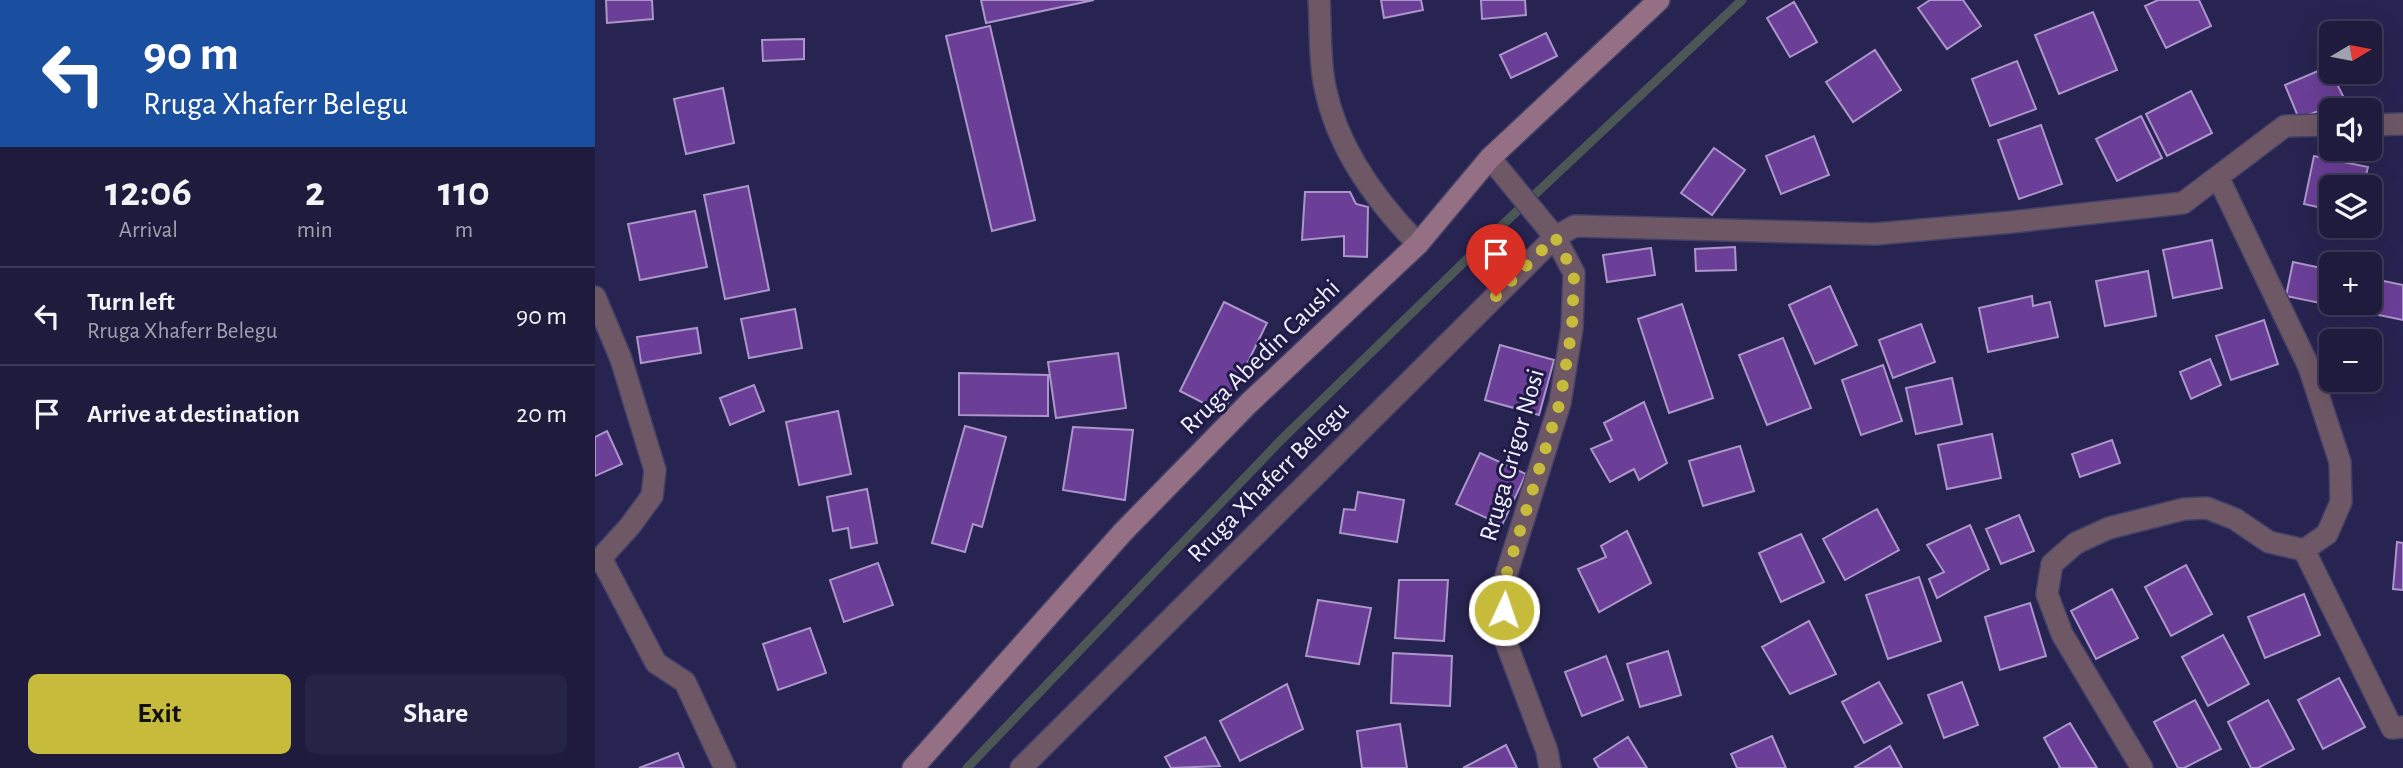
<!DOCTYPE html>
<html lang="en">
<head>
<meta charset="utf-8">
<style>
	body { margin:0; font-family:"Alegreya Sans",sans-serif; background:#262444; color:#f1f3f6; height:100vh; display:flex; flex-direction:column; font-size:26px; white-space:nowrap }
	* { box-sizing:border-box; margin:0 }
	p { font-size:23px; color:#a1a1b0 }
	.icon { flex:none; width:38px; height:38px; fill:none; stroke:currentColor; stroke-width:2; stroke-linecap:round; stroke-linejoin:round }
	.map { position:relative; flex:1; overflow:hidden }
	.side { display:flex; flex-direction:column; background:#1e1b3d; width:595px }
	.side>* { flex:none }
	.banner { background:#1a4fa0; color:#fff; overflow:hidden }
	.needle { width:46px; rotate:80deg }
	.tools { position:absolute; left:1724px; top:21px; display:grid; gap:14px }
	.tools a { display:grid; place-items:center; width:63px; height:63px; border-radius:10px; background:#1e1b3d; box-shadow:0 7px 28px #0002,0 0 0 2px #3c3957; font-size:35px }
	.pin { position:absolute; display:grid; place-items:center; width:60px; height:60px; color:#fff; margin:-72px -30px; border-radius:50% 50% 50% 0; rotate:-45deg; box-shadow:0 0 7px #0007 }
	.pin .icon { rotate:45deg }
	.me { position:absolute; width:77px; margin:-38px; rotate:3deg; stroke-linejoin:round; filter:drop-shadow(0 0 5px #0008) }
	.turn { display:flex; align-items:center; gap:24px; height:147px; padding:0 28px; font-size:32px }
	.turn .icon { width:91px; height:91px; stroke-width:2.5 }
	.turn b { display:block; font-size:49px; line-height:60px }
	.eta { display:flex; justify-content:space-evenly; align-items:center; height:119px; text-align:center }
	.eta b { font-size:42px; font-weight:700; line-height:49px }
	.cta { display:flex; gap:14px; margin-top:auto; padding:14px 28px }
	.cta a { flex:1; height:80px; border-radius:10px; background:#c7bb3c; color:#111; font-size:28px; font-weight:700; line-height:80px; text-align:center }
	.cta a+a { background:#262444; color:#f1f3f6 }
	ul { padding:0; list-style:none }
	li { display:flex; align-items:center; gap:21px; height:98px; padding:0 28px; border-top:2px solid #3c3957 }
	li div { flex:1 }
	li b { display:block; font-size:26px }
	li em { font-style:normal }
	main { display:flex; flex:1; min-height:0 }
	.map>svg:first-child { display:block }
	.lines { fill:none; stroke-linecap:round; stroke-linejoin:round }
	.stream { stroke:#4b5655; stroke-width:9 }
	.building { fill:#6b3f98; stroke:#ac95ca; stroke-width:2 }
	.minor-casing { stroke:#444169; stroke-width:24 }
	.secondary-casing { stroke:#444169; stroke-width:24 }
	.minor { stroke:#6f5865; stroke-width:21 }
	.secondary { stroke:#957085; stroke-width:21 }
	.route { stroke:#c7bb3c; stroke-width:12; stroke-dasharray:0 21.6 }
	.labels { text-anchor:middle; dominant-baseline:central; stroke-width:6; stroke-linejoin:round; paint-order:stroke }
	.street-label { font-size:26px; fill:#f0f1fd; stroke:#1f1a46 }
</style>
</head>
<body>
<main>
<section class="side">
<div class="banner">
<div class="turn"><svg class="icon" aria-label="left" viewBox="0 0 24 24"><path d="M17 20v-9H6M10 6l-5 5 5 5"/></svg><div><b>90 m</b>Rruga Xhaferr Belegu</div></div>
</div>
<div class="eta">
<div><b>12:06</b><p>Arrival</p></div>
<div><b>2</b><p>min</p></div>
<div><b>110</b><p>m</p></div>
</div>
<ul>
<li><svg class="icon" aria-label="left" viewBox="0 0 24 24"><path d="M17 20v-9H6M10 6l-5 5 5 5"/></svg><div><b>Turn left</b><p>Rruga Xhaferr Belegu</p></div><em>90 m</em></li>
<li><svg class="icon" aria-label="arrive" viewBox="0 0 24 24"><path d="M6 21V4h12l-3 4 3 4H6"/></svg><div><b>Arrive at destination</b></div><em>20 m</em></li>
</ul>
<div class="cta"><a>Exit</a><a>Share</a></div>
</section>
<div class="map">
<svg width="1808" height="768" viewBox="0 0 1808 768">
	<rect width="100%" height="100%" fill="#282451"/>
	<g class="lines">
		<!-- stream -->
		<path class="stream" d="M372,768L686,440L902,230L1147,0"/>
	</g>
	<!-- building -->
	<path class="building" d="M11,0H57L58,19L12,23Z
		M386,0H499L391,23Z
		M786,0H826L828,10L789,18Z
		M886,0H930L931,15L887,19Z
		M1335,0H1368L1386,26L1352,49L1323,8Z
		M1563,0H1604L1616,26L1571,48L1550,6Z
		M1199,2L1222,42L1195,57L1172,18Z
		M1498,12L1522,70L1464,94L1440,35Z
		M395,26L440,220L397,231L351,36Z
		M951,33L962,56L916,78L905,55Z
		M209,39V59L168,61L167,40Z
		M1280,50L1306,90L1258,122L1231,82Z
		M1422,61L1441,109L1395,126L1377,79Z
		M1735,66L1736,72L1750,100L1704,119L1690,85Z
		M128,88L139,143L91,154L79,99Z
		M1596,91L1617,133L1572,156L1551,114Z
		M1546,116L1567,158L1522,181L1501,139Z
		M1446,125L1467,184L1424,199L1403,140Z
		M1219,136L1234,175L1186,194L1171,156Z
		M1119,148L1150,170L1117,215L1086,193Z
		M1719,156L1773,167L1768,187H1736V210L1709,204Z
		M153,186L174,290L130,299L109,195Z
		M710,192H755L761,204L773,207L772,257L749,256V236L707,240Z
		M100,211L112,267L45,280L33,224Z
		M1617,240L1627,288L1578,298L1568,250Z
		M1140,247L1141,270L1101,271L1100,249Z
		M1056,248L1060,275L1012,282L1008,255Z
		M1698,262L1736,270V303H1774V278L1808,285V320L1691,296Z
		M1553,271L1561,316L1510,326L1501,281Z
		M1235,286L1262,345L1220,364L1194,305Z
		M1437,296L1438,306L1455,302L1463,337L1393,352L1384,308Z
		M629,302L672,323L628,413L585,391Z
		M1087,304L1118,398L1074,413L1043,319Z
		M200,309L207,348L154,358L146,319Z
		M1669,320L1683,364L1636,380L1621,336Z
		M1326,324L1340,362L1298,378L1284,340Z
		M102,328L106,353L46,363L42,337Z
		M1188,338L1216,408L1172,425L1144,355Z
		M905,345L959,360L944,415L890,400Z
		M523,353L531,408L461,418L453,362Z
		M1615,359L1626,385L1596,399L1585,372Z
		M1288,365L1307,421L1266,435L1247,380Z
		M364,373L453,375V416L364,415Z
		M1357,378L1367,424L1321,434L1311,388Z
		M159,385L169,411L135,425L125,398Z
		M1049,402L1072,463L1044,480L1039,469L1015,482L996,449L1017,440L1009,423Z
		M243,411L256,474L204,485L191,422Z
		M370,426L411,437L387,527L378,524L370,552L337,543Z
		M478,427L538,430L530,500L468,490Z
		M12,431L27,464L0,476V437Z
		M1397,434L1406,478L1352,489L1343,445Z
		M1517,440L1525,463L1485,477L1477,454Z
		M1145,446L1159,491L1108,506L1094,461Z
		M885,453L931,474L907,525L861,504Z
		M272,489L282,543L256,548L253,528L238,531L232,497Z
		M763,492L809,500L802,542L745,533L749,509L760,510Z
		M1282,509L1304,550L1250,580L1228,539Z
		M1424,515L1439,551L1406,564L1391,529Z
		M1375,525L1394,569L1342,598L1334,579L1349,572L1332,545Z
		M1032,531L1056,583L1004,612L983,569L1011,557L1006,546Z
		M1206,534L1229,582L1186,602L1164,553Z
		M1802,542L1808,543V590L1798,589Z
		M283,563L298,605L249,622L235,580Z
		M1591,565L1617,614L1576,636L1550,587Z
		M1324,577L1346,641L1293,659L1271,595Z
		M804,580H853L849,641L800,638Z
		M1517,589L1543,638L1501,659L1476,611Z
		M1709,594L1725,635L1670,658L1653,617Z
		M723,600L776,608L764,664L711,656Z
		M1435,603L1451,656L1405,670L1390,617Z
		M1214,621L1241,674L1195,694L1167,647Z
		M215,628L231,673L183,690L168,644Z
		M1628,635L1654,684L1613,706L1587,657Z
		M1073,651L1086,695L1045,707L1032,664Z
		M798,653L857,656L855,706L796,703Z
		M1011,656L1028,700L987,716L970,672Z
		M1744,678L1770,727L1728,749L1703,700Z
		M1284,682L1307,723L1269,743L1247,702Z
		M1367,682L1383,725L1349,738L1333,695Z
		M692,684L708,729L645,761L625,721Z
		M1600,700L1626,749L1589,768H1583L1559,722Z
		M1673,700L1699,749L1663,768H1656L1633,722Z
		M1475,723L1502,768H1464L1465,767L1449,738Z
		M805,724L812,768H767L762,731Z
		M1177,736L1191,768H1142L1136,754Z
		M610,737L625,766L576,768L570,757Z
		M1033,737L1052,768H1004L999,759Z
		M911,745L922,768H868Z
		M1295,746L1307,768H1261L1260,767Z
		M83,753L89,768H44Z"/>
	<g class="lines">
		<!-- minor casing -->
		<g class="minor-casing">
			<path id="minor" d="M724,0C726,28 724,59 730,87C742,148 780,200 823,244
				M1774,125L1808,124
				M895,158L960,237L979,273L977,328L965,403L909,582V637L952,751L955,768
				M0,297L26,359L60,470L57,496L35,526L6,558L0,561
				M1709,550L1797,728L1808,727
				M6,558L61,663L90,682L130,768
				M426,768L960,237L980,226L1280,234L1417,222L1588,203L1690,126L1736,125
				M1547,768L1467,634L1452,594L1457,564L1481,543L1514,528L1589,509L1612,508L1640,519L1674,542L1709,550L1732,534L1746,502L1745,462L1714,367L1623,177"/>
		</g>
		<!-- secondary casing -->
		<g class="secondary-casing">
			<path id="secondary" d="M318,768L528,532L654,403L823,244L895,158L1064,0"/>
		</g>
		<!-- minor -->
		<use href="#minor" class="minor"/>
		<!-- secondary -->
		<use href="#secondary" class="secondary"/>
	</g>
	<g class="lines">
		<!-- route -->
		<path class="route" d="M901,296L960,237L979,274L977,328L965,402L909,582V610"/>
	</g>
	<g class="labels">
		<!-- street labels -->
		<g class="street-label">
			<text transform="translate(665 357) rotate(-44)">Rruga Abedin Caushi</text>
			<text transform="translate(917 455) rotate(-74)">Rruga Grigor Nosi</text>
			<text transform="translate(673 482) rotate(-45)">Rruga Xhaferr Belegu</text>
		</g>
	</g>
</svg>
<div class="tools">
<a><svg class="needle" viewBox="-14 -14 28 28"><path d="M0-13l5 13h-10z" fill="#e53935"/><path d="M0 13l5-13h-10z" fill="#a1a1b0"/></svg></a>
<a><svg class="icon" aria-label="sound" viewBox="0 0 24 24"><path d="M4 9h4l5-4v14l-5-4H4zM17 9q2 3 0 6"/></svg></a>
<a><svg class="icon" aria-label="layers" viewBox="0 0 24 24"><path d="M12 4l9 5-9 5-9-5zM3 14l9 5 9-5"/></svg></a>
<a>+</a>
<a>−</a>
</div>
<div class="pin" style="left:901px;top:296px;background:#d93025"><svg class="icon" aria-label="arrive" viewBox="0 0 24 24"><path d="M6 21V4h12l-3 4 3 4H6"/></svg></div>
<svg class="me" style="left:909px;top:610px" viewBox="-20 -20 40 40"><circle r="17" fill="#c7bb3c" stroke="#fff" stroke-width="3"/><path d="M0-11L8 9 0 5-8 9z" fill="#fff"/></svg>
</div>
</main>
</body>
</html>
